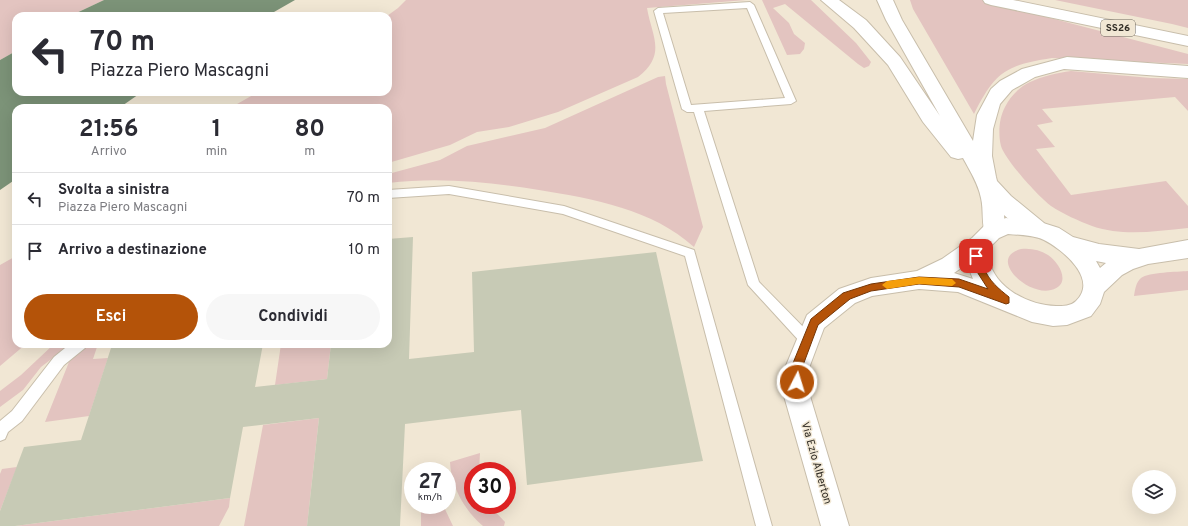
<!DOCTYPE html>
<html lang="it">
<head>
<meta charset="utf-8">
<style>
	body { margin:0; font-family:Overpass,sans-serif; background:#f7f7f7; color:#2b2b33; height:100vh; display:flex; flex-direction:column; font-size:15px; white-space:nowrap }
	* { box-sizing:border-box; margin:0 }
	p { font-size:13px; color:#7c7c81 }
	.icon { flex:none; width:22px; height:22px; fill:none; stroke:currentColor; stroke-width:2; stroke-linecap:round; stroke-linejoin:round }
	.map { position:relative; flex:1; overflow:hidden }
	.details { position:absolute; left:12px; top:104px; width:380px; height:244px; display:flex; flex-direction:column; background:#fff; border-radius:12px; box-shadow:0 4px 16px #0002 }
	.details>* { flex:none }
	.banner { position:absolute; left:12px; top:12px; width:380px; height:84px; border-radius:12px; box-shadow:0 4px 16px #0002; background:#fff; color:#2b2b33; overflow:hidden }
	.tools { position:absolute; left:1132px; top:470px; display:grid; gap:8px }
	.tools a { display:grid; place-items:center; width:44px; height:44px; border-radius:50%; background:#fff; box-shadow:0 4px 16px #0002; font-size:20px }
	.speed { position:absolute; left:404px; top:462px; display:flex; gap:8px; font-size:20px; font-weight:700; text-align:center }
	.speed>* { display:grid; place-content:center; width:52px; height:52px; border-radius:50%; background:#fff; box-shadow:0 4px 16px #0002; line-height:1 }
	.speed small { font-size:10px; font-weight:400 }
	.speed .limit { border:6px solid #d22; background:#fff; color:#111 }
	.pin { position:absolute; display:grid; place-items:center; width:34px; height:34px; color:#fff; margin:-17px; border-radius:8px; box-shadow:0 2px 6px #0006 }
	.me { position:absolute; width:44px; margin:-22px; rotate:5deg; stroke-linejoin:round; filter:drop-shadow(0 0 3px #0008) }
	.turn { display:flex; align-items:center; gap:14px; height:84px; padding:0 12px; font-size:18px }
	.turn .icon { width:52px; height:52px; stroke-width:2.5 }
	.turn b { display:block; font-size:28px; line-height:34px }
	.eta { display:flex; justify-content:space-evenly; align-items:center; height:68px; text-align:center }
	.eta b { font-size:24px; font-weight:700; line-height:28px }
	.cta { display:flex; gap:8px; margin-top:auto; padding:8px 12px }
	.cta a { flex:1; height:46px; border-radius:24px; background:#b45309; color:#fff; font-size:16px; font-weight:700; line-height:46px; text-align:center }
	.cta a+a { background:#f7f7f7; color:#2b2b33 }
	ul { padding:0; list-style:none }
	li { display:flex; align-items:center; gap:12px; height:52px; padding:0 12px; border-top:1px solid #e1e1e2 }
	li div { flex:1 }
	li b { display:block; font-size:15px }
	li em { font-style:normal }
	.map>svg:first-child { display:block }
	.green { fill:#e3c4c0 }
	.water { fill:#7c9378 }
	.building { fill:#c7cab5 }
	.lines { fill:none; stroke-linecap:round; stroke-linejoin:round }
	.service-casing { stroke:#c8beab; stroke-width:2 }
	.minor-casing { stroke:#c8beab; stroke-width:2 }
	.primary-casing { stroke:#c8beab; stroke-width:2 }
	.service { fill:#fff; fill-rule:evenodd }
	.minor { fill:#fff; fill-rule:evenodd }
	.primary { fill:#fff; fill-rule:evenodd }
	.route { fill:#b45309; stroke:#753606 }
	.slow { fill:#f59e0b }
	.labels { text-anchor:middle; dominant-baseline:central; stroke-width:3; stroke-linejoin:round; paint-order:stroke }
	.shield { fill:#f1e7d4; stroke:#6a645a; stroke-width:1 }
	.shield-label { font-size:10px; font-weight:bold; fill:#302c25 }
	.street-label { font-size:11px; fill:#302c25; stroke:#f1e7d4 }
</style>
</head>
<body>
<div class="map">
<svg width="1188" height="526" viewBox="0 0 1188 526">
	<rect width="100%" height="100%" fill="#f1e7d4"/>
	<!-- green -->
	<path class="green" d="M0,0H104L70,16H16V51L0,60Z
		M406,0H746L647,8C652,37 667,54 638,77L558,112L509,127L477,132L450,145L388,163V108H230L258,92H388V16H387L398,8Z
		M762,0H811L856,43L871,62L869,66L864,68L858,64L785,4L773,8L789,23L794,34L805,43L804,49L800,54L787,55Z
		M910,0H982L1188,54V64L1052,58C1006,65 995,72 974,114L913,9Z
		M1055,0H1188V28L1172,24Z
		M1071,71L1151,78L1188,79V111L1175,97L1042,109L1053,122L1037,125L1055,147L1036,149L1071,195L1166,181L1188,206V228C1155,231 1124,237 1092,226C1079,221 1063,214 1051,206C1039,197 1005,160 1001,146C998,134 999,118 1005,107C1010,97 1019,87 1030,82C1043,76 1057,73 1071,71Z
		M665,76L666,84L703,227L694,247C652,209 594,199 539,190C488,182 440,177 388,183V174L440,160L467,146L545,128L658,77Z
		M1021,249C1031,248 1040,250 1048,255C1060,263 1072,285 1051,290C1027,296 987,258 1021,249Z
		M16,256V344H26L0,366V265Z
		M1188,271V290L1134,296C1135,290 1136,282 1141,278C1149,272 1177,272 1188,271Z
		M54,344H71L41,367L23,390L0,407V391L21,375Z
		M84,344H98L93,359L108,358L89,416L45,422L69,362Z
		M281,344H331L327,379L275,385Z
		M319,418L307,526H244L263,425Z
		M480,453L479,471H473V505H489L505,522L504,526H483C464,510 451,486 450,462Z
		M17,467L0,511V474L2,469Z
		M230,498L229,507L219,526H15Z
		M421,505H443L453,526H421Z"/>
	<!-- water -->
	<path class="water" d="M104,0H295L267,16H70Z
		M16,51V92H142L119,108H16V179L0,190V60Z"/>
	<!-- building -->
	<path class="building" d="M413,237L409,359L474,352L472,272L656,252L703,461L527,485L521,410L405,424L400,526H307L319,418L243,427L230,498L15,526H0V511L24,447L81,440L111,348L149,344H263L255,387L327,379L331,344H388V239Z"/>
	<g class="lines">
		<!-- service casing -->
		<g class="service-casing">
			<path id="service" d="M750,2L754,5L796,101L791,104L704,111L759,282L812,336L813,340L812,344L807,346L802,344L748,285L694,112H687L682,109L654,11L658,8ZM747,8L785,98L691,105L663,13Z
				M449,186L564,206L694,250L772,526H756L685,256L563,214L449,194L388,198V190Z
				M70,344H87L85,348L64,365L22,421L8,432L5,439L0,441V421L12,411L54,357Z"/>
		</g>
		<!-- minor casing -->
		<g class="minor-casing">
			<path id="minor" d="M1006,218L1040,222L1059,228L1073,237L1099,244L1139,249L1188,240V258L1148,264L1133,269L1122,275L1104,292L1100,304L1091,316L1067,325L1053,326L1032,322L958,292L919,289L872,296L855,303L824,328L809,368L810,396L849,526H821L784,396L785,368L807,315L839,289L871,278L917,271L942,259L972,238L984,226ZM1008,234C1019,235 1033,235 1044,240C1062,249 1099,279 1076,301C1071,306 1063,306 1056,306C1025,305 987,284 988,249L999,238ZM1096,261L1106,263L1100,268ZM967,264L973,279L954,273Z"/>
		</g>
		<!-- primary casing -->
		<g class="primary-casing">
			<path id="primary" d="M821,0H839L866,20L900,57L940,116L886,20L877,0H893L902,20L973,141L977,115L991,89L1000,81L1022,69L1067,57L1188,66V78L1064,69L1035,77L1012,90L1000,104L993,129L992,156L996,177L997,181L1011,196L1044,223L1048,229L1044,235C1029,240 1016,225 1004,215L1005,230L1002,236L994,238L986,236C981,225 984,210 981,198C978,183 970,171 963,158L958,159L951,157L923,122L888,65L854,28Z
				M983,0H1013L1188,36V46L991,5L985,3Z"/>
		</g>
		<!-- service -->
		<use href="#service" class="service"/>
		<!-- minor -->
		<use href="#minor" class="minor"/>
		<!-- primary -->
		<use href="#primary" class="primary"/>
	</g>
	<!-- route -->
	<path class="route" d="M976,252C983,254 982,263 984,268C989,281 999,289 1009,297V303L1006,304L959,287L919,284L871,291L850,299L818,325L802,368L800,385L797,387L793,385L791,368L811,319L843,293L871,284L919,277L959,279L988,289L974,267L972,256Z"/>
	<!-- slow -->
	<path class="slow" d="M919,277L952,279L956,283L952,286L919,284L887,289L882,285L887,281Z"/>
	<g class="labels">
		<!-- shield labels -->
		<rect class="shield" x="1101" y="20" width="34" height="16" rx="3"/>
		<g class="shield-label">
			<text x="1118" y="28">SS26</text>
		</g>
		<!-- street labels -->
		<g class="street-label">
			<text transform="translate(816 463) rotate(74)">Via Ezio Alberton</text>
		</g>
	</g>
</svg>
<div class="tools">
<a><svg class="icon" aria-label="layers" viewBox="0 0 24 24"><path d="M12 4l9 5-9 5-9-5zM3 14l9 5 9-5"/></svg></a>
</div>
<div class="speed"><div>27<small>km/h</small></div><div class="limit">30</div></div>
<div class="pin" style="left:976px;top:256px;background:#d93025"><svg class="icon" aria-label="arrive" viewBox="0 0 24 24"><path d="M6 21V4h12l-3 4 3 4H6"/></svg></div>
<svg class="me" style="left:797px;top:382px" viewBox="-20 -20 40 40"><circle r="17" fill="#b45309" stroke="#fff" stroke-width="3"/><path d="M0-11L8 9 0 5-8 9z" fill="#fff"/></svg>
<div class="banner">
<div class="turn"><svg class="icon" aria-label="left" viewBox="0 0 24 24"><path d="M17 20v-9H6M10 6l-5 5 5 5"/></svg><div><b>70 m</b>Piazza Piero Mascagni</div></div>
</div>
<section class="details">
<div class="eta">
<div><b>21:56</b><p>Arrivo</p></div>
<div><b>1</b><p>min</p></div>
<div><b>80</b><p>m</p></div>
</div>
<ul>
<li><svg class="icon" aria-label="left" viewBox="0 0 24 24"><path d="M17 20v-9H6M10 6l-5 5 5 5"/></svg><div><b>Svolta a sinistra</b><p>Piazza Piero Mascagni</p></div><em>70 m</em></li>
<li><svg class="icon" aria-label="arrive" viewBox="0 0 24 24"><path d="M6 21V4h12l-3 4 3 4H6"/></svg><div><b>Arrivo a destinazione</b></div><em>10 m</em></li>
</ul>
<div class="cta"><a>Esci</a><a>Condividi</a></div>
</section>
</div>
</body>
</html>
